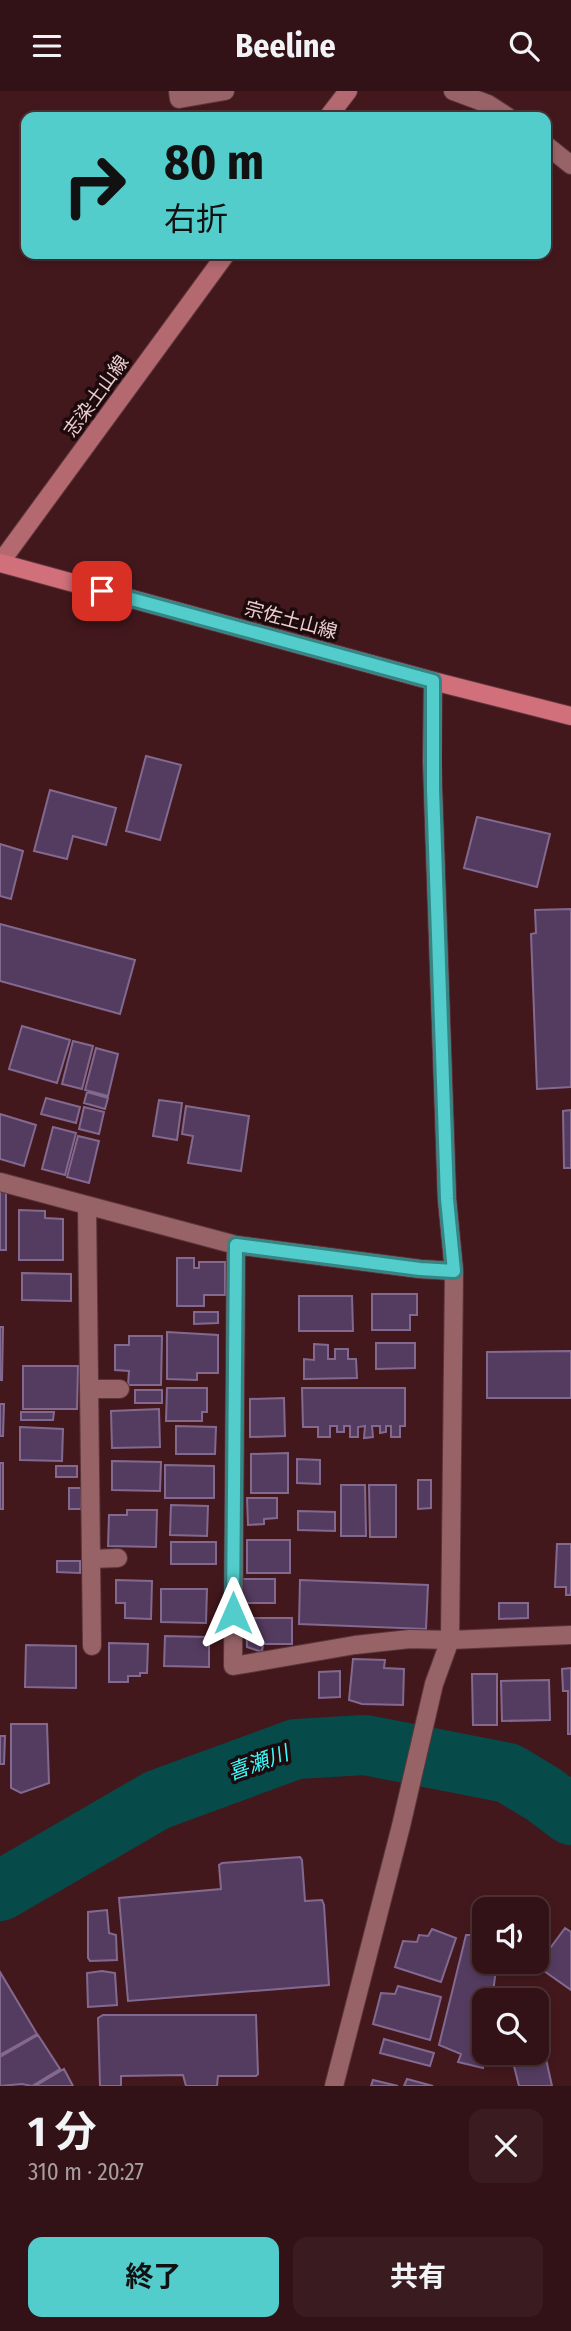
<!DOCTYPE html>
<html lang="ja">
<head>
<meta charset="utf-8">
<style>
	body { margin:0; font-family:"Fira Sans Condensed","Noto Sans JP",sans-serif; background:#3a1b1f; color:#f1f3f6; height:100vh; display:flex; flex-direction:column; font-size:26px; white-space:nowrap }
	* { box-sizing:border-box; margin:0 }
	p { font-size:23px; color:#a89ea1 }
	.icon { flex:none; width:38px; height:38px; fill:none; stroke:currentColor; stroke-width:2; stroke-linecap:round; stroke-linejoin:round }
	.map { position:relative; height:1995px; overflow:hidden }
	.panel { display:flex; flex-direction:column; background:#321216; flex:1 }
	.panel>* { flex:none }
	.guide { position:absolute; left:21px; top:21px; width:530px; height:147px; border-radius:14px; box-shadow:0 4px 10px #0003,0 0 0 2px #4d3235; background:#52cdcc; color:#111; overflow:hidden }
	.tools { position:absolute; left:472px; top:1806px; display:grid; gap:14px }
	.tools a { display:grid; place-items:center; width:77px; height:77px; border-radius:14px; background:#321216; box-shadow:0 4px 10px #0003,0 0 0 2px #4d3235; font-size:35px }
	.pin { position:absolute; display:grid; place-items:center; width:60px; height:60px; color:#fff; margin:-30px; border-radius:14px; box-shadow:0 4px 10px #0006 }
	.me { position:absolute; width:77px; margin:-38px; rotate:0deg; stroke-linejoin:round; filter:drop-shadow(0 0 5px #0008) }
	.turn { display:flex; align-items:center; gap:24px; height:147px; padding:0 28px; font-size:32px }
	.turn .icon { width:91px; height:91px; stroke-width:2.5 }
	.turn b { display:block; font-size:49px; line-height:60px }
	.round { display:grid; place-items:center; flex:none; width:74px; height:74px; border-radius:14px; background:#3a1b1f }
	.headline { display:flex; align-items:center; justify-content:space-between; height:119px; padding:0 28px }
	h1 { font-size:42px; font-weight:700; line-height:52px }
	.primary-button { display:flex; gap:14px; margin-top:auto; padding:14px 28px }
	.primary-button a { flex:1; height:80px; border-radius:14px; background:#52cdcc; color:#111; font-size:28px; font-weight:700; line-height:80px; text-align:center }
	.primary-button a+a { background:#3a1b1f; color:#f1f3f6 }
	header { display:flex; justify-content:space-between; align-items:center; height:91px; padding:0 28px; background:#321216; font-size:32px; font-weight:700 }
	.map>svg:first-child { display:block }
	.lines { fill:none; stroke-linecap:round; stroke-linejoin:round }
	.river { stroke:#074a4a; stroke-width:60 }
	.building { fill:#543c60; stroke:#836990; stroke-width:2 }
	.street-casing { stroke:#5a363b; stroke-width:20 }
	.secondary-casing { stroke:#5a363b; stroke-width:20 }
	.primary-casing { stroke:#5a363b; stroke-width:20 }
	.street { stroke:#976367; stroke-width:18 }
	.secondary { stroke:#b46971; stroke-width:18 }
	.primary { stroke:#d16f7a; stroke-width:18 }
	.route-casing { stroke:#358585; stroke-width:18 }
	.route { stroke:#52cdcc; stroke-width:12 }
	.labels { text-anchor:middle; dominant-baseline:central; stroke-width:7; stroke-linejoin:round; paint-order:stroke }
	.street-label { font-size:19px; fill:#eccecf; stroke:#1d0a0c }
	.water-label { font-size:21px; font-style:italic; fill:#39fcfc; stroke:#1d0a0c }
</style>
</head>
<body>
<header><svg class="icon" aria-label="menu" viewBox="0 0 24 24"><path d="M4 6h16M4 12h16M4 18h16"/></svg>Beeline<svg class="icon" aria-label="search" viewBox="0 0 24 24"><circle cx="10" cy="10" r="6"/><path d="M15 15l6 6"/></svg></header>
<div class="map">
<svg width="571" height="1995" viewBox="0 0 571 1995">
	<rect width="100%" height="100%" fill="#43181d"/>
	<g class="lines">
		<!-- river -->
		<path class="river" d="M0,1800L157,1709L296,1658L365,1654L508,1682L543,1703L571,1724"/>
	</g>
	<!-- building -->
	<path class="building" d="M146,665L181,674L160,749L126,740Z
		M50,699L116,717L106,754L73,745L67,768L34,760Z
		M477,726L550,743L537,796L464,777Z
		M0,753L23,760L11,808L0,805Z
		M571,818V996L537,998L531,843L536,842L535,819Z
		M0,833L135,869L120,923L0,890Z
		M22,935L70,949L57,992L9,978Z
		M73,950L93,955L82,998L62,993Z
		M96,957L118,963L108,1005L85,999Z
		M87,1001L108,1007L105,1018L84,1012Z
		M46,1007L80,1016L76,1032L41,1023Z
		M159,1009L182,1012L177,1049L153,1045Z
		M186,1015L249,1025L241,1080L188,1072L193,1045L182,1043Z
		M84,1016L104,1021L99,1043L79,1038Z
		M571,1019V1077H564L563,1020Z
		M0,1023L36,1034L24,1075L0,1068Z
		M53,1036L76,1042L65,1084L42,1078Z
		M78,1045L99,1050L89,1092L67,1086Z
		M0,1100H6V1159H0Z
		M19,1119L45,1120V1127L63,1128V1169H19Z
		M177,1167H194V1177H199V1171H225V1204H204V1215H177Z
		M22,1182L71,1183V1210L22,1209Z
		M372,1203H417V1224H410V1239H372Z
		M299,1205H352L353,1240H299Z
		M194,1221H218V1232L194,1233Z
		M0,1236H3L2,1289H0Z
		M167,1241L218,1244V1282H197V1289L167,1288Z
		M129,1245H162L161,1294H128L129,1280L115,1279V1254H129Z
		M376,1252H415V1277L376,1278Z
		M314,1253L328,1254V1268H335V1258H348V1268H356L357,1287L304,1288V1268L314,1269Z
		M571,1260V1307H487V1261Z
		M23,1275H78L77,1318H23Z
		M167,1297H207V1321H202V1330H166Z
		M302,1297H405V1335H400V1346H391V1335H386V1341L380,1342V1335H372L373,1346L364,1347L365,1335L358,1336V1346H350V1335H344V1341H337V1335H330V1346H318V1336H303Z
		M135,1299H162V1312H135Z
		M284,1307L285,1345L250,1346V1308Z
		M0,1313H4L3,1345H0Z
		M159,1318L160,1356L112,1357L111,1320Z
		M21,1321H54L53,1329H21Z
		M176,1335L216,1336L215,1363H176Z
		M20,1336L63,1338L62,1370L20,1369Z
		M288,1362V1402H251V1363Z
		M297,1368L320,1369V1393L297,1392Z
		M112,1370L161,1371L160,1400L112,1399Z
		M0,1372H3V1418H0Z
		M165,1374L214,1375V1407H165Z
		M56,1375H77V1386H56Z
		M418,1389H431V1417L418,1418Z
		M341,1394H365L366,1445H341Z
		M369,1394H396V1446H370Z
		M69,1397H81V1418H69Z
		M247,1407H277V1427L264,1428V1433L248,1434Z
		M171,1414L208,1415L207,1445L170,1444Z
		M127,1419H157L156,1456L108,1455L109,1424H127Z
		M298,1420L335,1421V1440L298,1439Z
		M247,1449H290V1482H247Z
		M171,1451H216V1473H171Z
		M557,1453H571V1504H566V1496H555Z
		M57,1470H80V1482L57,1481Z
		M242,1488H275V1512H242Z
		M116,1489L152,1490L151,1528L125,1527V1512H116Z
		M300,1489L428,1494L426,1538L299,1533Z
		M161,1498H207L206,1532L161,1531Z
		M499,1512H528V1527L499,1528Z
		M246,1527H292V1553H263L262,1561L247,1556Z
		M165,1545L209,1546V1576L164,1575Z
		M109,1552L148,1553L147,1582H140V1585H128V1591H109Z
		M26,1554L76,1555V1597L25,1596Z
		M353,1568L385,1569L384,1577L404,1578L403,1614L362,1613L349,1609Z
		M571,1577V1643H568V1600H563L562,1578Z
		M340,1580V1606L319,1607V1581Z
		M472,1583H497V1634H473Z
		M549,1589L550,1629L502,1630L501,1590Z
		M11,1633H47L49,1692L21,1702L11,1697Z
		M0,1645H5L4,1673H0Z
		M300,1766L302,1769L305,1810L322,1809L324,1814L329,1894L128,1910L119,1807L221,1798L219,1774L222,1772Z
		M107,1819L109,1842L116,1844L117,1869L90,1870L88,1867V1821Z
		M477,1836L485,1839V1871H497L492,1909H485V1962L483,1977L458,1971L461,1963L439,1954L466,1844H473Z
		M565,1837L571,1841V1899L537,1875Z
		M432,1838L456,1847L441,1891L395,1876L403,1850L417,1851L419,1844L428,1845Z
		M102,1880L115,1882L117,1914L88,1916L87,1882Z
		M0,1881L37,1943L0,1964Z
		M398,1895L441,1906L430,1949L373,1933L381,1902L395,1903Z
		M103,1924H256L258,1983L256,1985H218L217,1995H186L183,1984L121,1985V1995H100L98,1927Z
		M38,1944L60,1978L32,1995L22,1993L0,1995V1966Z
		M384,1948L434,1962L430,1975L380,1962Z
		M546,1968L552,1995H519L514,1975Z
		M64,1978L73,1995H35Z
		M407,1988L433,1995H404Z
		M373,1989L398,1995H371Z"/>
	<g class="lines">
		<!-- street casing -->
		<g class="street-casing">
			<path id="street" d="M178,0L179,8L225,0
				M453,0L488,13L508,26
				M546,54L571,74
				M0,1091L236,1154L420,1178L454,1180
				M87,1115L92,1555
				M236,1154L233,1575L355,1554L410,1548L450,1549L571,1544
				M89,1298H120
				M91,1468L118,1467
				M334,1995L401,1735L434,1593L450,1549L454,1180L447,1108L432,670L433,590"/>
		</g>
		<!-- secondary casing -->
		<g class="secondary-casing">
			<path id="secondary" d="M328,26L348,0
				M0,472L226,163"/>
		</g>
		<!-- primary casing -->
		<g class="primary-casing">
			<path id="primary" d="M0,472L433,590L571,625"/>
		</g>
		<!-- street -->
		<use href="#street" class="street"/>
		<!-- secondary -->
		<use href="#secondary" class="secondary"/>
		<!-- primary -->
		<use href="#primary" class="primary"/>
	</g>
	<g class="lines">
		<!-- route casing -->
		<g class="route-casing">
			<path id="route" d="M102,500L433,590V698L447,1108L454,1180L420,1178L236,1154L233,1522"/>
		</g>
		<!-- route -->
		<use href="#route" class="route"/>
	</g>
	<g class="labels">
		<!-- street labels -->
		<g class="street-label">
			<text transform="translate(96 305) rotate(-54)">志染土山線</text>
			<text transform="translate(291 529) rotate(15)">宗佐土山線</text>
		</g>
		<!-- water labels -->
		<g class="water-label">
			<text transform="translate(258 1672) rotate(-20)">喜瀬川</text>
		</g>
	</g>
</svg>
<div class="tools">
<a><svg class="icon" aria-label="sound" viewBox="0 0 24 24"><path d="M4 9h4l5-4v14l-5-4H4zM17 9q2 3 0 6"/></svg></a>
<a><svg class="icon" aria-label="search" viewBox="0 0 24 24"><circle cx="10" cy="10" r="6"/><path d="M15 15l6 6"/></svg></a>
</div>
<div class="pin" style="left:102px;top:500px;background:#d93025"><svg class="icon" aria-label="arrive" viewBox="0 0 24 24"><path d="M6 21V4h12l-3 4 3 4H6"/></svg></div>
<svg class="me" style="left:233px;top:1522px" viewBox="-20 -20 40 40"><path d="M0-17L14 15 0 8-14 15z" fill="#52cdcc" stroke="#fff" stroke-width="4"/></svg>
<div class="guide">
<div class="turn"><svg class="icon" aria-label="right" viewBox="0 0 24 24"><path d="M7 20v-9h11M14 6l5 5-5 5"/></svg><div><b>80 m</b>右折</div></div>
</div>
</div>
<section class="panel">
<div class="headline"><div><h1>1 分</h1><p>310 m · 20:27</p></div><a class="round"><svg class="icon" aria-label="close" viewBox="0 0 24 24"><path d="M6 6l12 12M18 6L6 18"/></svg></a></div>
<div class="primary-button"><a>終了</a><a>共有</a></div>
</section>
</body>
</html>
